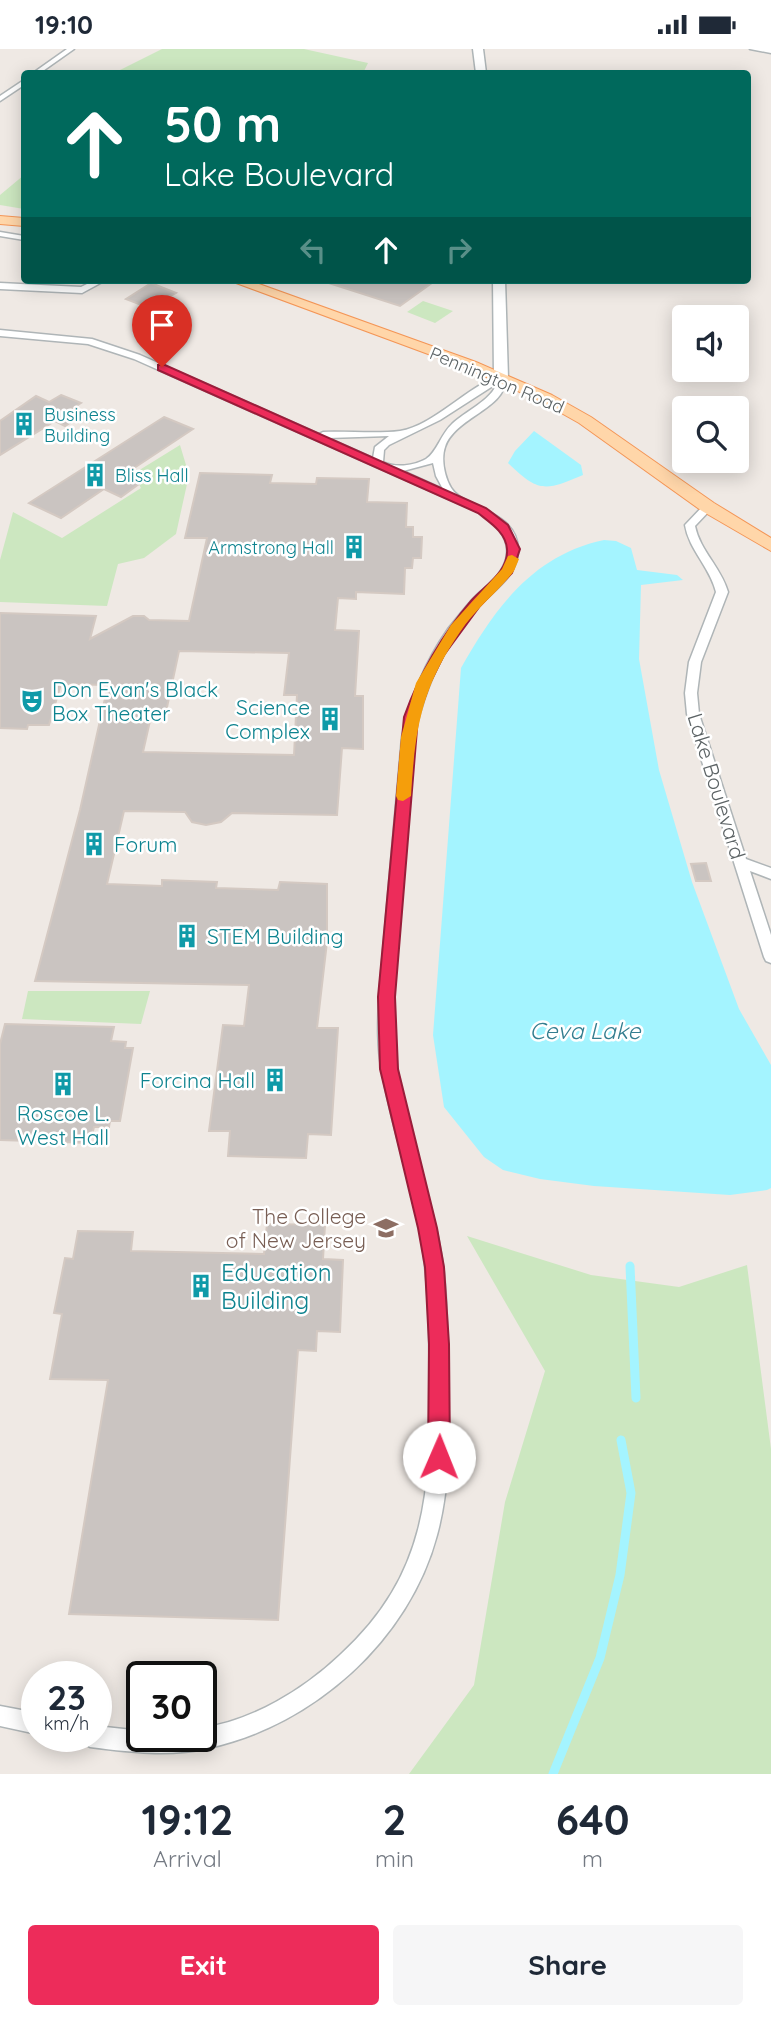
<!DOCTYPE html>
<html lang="en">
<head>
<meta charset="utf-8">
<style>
	body { margin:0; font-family:Quicksand,sans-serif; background:#f6f6f7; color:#1f2937; height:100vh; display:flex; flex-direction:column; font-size:26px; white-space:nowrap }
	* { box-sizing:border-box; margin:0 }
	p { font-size:23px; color:#747a83 }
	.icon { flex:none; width:38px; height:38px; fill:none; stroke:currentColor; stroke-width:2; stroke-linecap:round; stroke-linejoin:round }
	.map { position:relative; height:1725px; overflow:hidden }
	.details { display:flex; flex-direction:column; background:#fff; flex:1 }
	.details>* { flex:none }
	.guide { position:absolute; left:21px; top:21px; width:730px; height:214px; border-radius:7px; box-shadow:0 4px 18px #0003; background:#00695c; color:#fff; overflow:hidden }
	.controls { position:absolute; left:672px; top:256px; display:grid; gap:14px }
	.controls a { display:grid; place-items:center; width:77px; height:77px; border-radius:7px; background:#fff; box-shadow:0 4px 18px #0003; font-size:35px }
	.speed { position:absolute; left:21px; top:1612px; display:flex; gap:14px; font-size:35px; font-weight:700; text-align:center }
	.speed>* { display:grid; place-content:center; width:91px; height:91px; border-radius:50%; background:#fff; box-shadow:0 4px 18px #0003; line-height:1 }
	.speed small { font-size:18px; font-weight:400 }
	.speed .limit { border:4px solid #111; border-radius:10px; background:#fff; color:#111 }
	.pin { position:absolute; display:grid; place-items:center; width:60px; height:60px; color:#fff; margin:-72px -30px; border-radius:50% 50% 50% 0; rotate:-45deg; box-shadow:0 0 7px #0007 }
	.pin .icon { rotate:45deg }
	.me { position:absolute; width:77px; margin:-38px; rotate:1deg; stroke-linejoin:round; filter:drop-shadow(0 0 5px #0008) }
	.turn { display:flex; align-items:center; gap:24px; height:147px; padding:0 28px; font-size:32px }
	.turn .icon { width:91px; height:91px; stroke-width:2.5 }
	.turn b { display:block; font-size:49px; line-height:60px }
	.lanes { display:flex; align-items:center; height:66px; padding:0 28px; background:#0003; justify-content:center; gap:35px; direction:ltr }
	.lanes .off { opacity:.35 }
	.eta { display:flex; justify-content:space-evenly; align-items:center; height:119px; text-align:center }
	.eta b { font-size:42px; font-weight:700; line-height:49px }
	.action { display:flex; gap:14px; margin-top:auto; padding:14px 28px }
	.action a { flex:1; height:80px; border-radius:7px; background:#ed2c5a; color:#fff; font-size:28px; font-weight:700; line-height:80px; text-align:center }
	.action a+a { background:#f6f6f7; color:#1f2937 }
	.status { display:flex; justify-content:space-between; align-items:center; height:49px; padding:0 35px; background:#fff; direction:ltr }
	.status svg { height:19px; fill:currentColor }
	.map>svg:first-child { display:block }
	.green { fill:#cce7c0 }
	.water { fill:#a4f4ff }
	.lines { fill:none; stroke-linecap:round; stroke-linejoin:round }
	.stream { stroke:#a4f4ff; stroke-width:9 }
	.building { fill:#cac4c1; stroke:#d4c9c2; stroke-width:2; fill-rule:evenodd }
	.street-casing { stroke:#afb5b7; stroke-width:3 }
	.secondary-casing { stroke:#aeb5b7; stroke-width:3 }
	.primary-casing { stroke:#f49657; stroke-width:2 }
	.street { fill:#fff; fill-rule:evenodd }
	.secondary { fill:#fff; fill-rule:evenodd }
	.primary { fill:#ffd6a9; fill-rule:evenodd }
	.route { fill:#ed2c5a; stroke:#9a1d3a; stroke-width:2 }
	.slow { fill:#f59e0b }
	.labels { text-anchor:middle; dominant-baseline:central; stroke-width:5; stroke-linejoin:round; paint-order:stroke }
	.far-street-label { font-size:18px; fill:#5c6365; stroke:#fff }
	.far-culture-label { font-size:18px; fill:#0d838f; stroke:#fff; text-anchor:start }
	.culture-label { font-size:21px; fill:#0d838f; stroke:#fff; text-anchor:start }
	.street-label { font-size:21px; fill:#5c6365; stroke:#fff }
	.education-label { font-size:21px; fill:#785e54; stroke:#fff; text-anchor:end }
	.water-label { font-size:23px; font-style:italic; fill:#347e90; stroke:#fff }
	.near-culture-label { font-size:24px; fill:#0d838f; stroke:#fff; text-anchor:start }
</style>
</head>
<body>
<div class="status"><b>19:10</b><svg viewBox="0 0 49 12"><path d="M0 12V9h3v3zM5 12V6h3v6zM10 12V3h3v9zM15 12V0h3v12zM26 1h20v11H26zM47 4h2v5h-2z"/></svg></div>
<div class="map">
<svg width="771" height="1725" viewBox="0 0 771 1725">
	<rect width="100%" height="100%" fill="#efe9e4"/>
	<!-- green -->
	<path class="green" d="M162,0H304L368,14L363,24H114Z
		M24,126V160L0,156V146Z
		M423,252L453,262L435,274L407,263Z
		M180,396L189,426L176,485L144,509L118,515L107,557L0,553V511L13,463L62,489L141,439L133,425Z
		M28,942H150L141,975L22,970Z
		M467,1187L591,1226L679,1238L747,1216L771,1400V1725H409L474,1636L505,1453L545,1322Z"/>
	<!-- water -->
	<path class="water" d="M534,382L581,416L583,426C545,442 539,444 508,414L515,402Z
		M604,491L616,492L631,499L637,521L677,526L683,531L641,536L639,610L659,721L692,833L739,960L771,1016V1139L767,1141L730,1146L594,1137L540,1130L503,1121L484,1108L444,1058L433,986L461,619C495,559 533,506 604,491Z"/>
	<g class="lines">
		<!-- stream -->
		<path class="stream" d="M630,1217L636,1349
			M553,1725L600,1609L620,1526L631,1444L621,1391"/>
	</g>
	<!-- building -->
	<path class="building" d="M330,231H436L400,257L329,234Z
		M151,234L176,244L149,259L126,250Z
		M61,346L81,354L70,361L82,366L65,377L55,372L0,406V372L36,347L49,353Z
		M164,368L193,380L122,427L139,435L121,448L104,440L61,469L29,454Z
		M200,424L272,426L270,434L316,435L317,429L369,430L367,453L407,454L406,478H413V488H422L421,509H413L412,519H405L404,545L356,543V550L338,549L335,581L359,582L355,647H363V700L342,699L337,766L232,764L221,773L206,776L192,773L185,763L124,762L107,835L162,837V831L217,833L216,839L278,841L280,833L327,835V893L317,979H338L331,1086L308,1085L306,1109L228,1107L230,1082H209L223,976L244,977L249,936L35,932L80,761L108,636L61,635L49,676H28L27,680L0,679V564L96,567L90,590L133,567H144L149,571L189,572L207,489H185ZM179,602L289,604L284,646H297L294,706L143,703L152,663H166Z
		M706,814L711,832H696L691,815Z
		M5,975L114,978L111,992L126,993L125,999H133L120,1072H110L109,1078H94L90,1094L0,1091V995Z
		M267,1175L325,1176L323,1210L343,1211L340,1283L317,1282L316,1302L298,1301L278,1571L69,1565L108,1331L50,1330L62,1265L54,1264L65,1209L73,1210L78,1182L133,1183L131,1202L264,1205Z"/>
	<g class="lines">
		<!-- street casing -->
		<g class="street-casing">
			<path id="street" d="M67,0H74L40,24H33Z
				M750,0H771V4Z
				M24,31V36L0,52V47Z
				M0,183L24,187V191L0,187Z
				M95,231H106L82,244L0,240V234L81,238Z
				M0,281L92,290L140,306L319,385L323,383C347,382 378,385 400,382C433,377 468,337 501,326L506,329C506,360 455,368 445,398C440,412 446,439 459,447C480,461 518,468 518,501C518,526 495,540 480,556C468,569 457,584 448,599C431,626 421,656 414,688C409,749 405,809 400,870C396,914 391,958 394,1002C400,1075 433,1144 443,1217C448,1254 447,1292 448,1330C449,1382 451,1435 437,1486C409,1591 314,1676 209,1699C169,1708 129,1703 90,1698L83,1694L79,1687H96V1677L142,1682V1687H201V1679C252,1672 303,1641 340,1606C428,1526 431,1440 430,1330C429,1280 429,1231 420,1182C410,1128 391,1076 382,1022C377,998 378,973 379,948L402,688C410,649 425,613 448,580C456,570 464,560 472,551C485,537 505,526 507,505C509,486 493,473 478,463L134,310L88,295L0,287ZM496,335C494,349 463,364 452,375C441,385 437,403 426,410C413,417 396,419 383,413L384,401L389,396L440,371ZM389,387L375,398L373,409L328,389ZM433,414L436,427L443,440L403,422Z
				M708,455L713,458L695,477C700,502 721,518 728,543L701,613L697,644L699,665L746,810L771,819V830L750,822L771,886V914L766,912L764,908L687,665L685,644L689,613L716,543C710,518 689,501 685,476L704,456Z
				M0,1657L37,1664V1685L0,1677Z"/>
		</g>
		<!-- secondary casing -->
		<g class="secondary-casing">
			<path id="secondary" d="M473,0H483L486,24H476Z
				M493,231H505L508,329L501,333L494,329Z"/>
		</g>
		<!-- primary casing -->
		<g class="primary-casing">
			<path id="primary" d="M0,167L24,169V177L0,175Z
				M228,231H248L476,313L552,346L591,368L714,454L771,489V502L702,462L579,374L540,352L466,319Z"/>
		</g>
		<!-- street -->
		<use href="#street" class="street"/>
		<!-- secondary -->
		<use href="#secondary" class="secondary"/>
		<!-- primary -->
		<use href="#primary" class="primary"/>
	</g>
	<!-- route -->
	<path class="route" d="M158,316H165L486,459L508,476L520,500L512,524L480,557L444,606L430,634L418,668L395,948L398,1020L437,1179L444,1218L449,1295L450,1408L447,1415L439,1418L432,1415L428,1408L429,1295L425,1218L418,1179L380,1020L378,948L404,668C420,624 441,587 471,552C484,537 509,523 507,500C506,483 489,473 478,464L158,321Z"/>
	<!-- slow -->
	<path class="slow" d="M512,506L519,510L514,522C498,543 475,560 460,583C421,640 415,680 411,747L403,752L398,751L396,747L401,688L416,634L451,576L502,520L508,507Z"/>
	<!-- icons -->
	<defs>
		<g id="building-bare" transform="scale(1.89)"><path d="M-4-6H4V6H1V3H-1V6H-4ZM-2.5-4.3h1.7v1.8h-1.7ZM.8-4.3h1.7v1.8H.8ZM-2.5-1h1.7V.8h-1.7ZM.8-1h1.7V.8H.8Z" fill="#0f9aa8" stroke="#fff" stroke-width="2.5" paint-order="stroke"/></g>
		<g id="theatre-bare" transform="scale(1.89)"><path d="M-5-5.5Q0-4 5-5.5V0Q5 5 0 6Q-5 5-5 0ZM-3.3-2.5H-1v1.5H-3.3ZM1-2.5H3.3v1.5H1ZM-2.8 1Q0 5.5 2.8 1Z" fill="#0f9aa8" stroke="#fff" stroke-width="2.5" paint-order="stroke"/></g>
		<g id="university-bare" transform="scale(1.89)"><path d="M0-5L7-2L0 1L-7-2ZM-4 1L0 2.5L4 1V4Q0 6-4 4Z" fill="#8d6e63" stroke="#fff" stroke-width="2.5" paint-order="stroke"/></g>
	</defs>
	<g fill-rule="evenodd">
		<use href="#building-bare" x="24" y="375"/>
		<use href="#building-bare" x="95" y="426"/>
		<use href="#building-bare" x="354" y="498"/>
		<use href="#theatre-bare" x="32" y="652"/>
		<use href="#building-bare" x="330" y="670"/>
		<use href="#building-bare" x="94" y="795"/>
		<use href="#building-bare" x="187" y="887"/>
		<use href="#building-bare" x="275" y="1031"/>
		<use href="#building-bare" x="63" y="1035"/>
		<use href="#university-bare" x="386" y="1179"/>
		<use href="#building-bare" x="201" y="1237"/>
	</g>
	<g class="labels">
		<!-- far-street labels -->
		<g class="far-street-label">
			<text transform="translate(497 331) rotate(23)">Pennington Road</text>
		</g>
		<!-- far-culture labels -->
		<g class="far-culture-label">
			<text x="44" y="365">Business<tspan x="44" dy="21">Building</tspan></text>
			<text x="115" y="426">Bliss Hall</text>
			<text x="334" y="498" text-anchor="end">Armstrong Hall</text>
		</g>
		<!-- culture labels -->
		<g class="culture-label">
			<text x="52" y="640">Don Evan's Black<tspan x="52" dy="24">Box Theater</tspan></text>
			<text x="310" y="658" text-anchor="end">Science<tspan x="310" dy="24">Complex</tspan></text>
			<text x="114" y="795">Forum</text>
			<text x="207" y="887">STEM Building</text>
			<text x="255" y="1031" text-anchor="end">Forcina Hall</text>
			<text x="63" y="1064" text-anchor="middle">Roscoe L.<tspan x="63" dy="24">West Hall</tspan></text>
		</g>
		<!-- street labels -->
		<g class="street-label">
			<text transform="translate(717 737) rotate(73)">Lake Boulevard</text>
		</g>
		<!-- education labels -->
		<g class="education-label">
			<text x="366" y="1167">The College<tspan x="366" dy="24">of New Jersey</tspan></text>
		</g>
		<!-- water labels -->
		<g class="water-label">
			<text x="585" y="981">Ceva Lake</text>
		</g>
		<!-- near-culture labels -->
		<g class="near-culture-label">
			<text x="221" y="1223">Education<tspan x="221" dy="28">Building</tspan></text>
		</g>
	</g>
</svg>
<div class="controls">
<a><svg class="icon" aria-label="sound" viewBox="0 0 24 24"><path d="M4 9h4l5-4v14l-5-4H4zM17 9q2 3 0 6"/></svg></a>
<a><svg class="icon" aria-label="search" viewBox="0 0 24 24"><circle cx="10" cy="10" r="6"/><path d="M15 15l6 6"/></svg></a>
</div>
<div class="speed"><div>23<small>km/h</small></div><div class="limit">30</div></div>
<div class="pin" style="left:162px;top:318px;background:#d93025"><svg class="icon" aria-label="arrive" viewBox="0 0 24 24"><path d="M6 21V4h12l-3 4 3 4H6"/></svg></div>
<svg class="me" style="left:439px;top:1408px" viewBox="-20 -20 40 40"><circle r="19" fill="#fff"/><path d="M0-13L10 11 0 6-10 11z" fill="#ed2c5a"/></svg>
<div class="guide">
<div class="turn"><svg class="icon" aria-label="ahead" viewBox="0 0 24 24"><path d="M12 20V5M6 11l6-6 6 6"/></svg><div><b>50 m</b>Lake Boulevard</div></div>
<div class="lanes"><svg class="icon off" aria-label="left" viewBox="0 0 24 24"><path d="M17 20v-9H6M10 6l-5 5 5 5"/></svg><svg class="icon" aria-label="ahead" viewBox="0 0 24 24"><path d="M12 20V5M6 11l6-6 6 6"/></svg><svg class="icon off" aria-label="right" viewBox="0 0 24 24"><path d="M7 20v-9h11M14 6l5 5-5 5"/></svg></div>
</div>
</div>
<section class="details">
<div class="eta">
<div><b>19:12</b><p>Arrival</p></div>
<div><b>2</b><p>min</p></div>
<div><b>640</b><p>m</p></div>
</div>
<div class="action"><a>Exit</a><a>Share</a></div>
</section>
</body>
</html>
